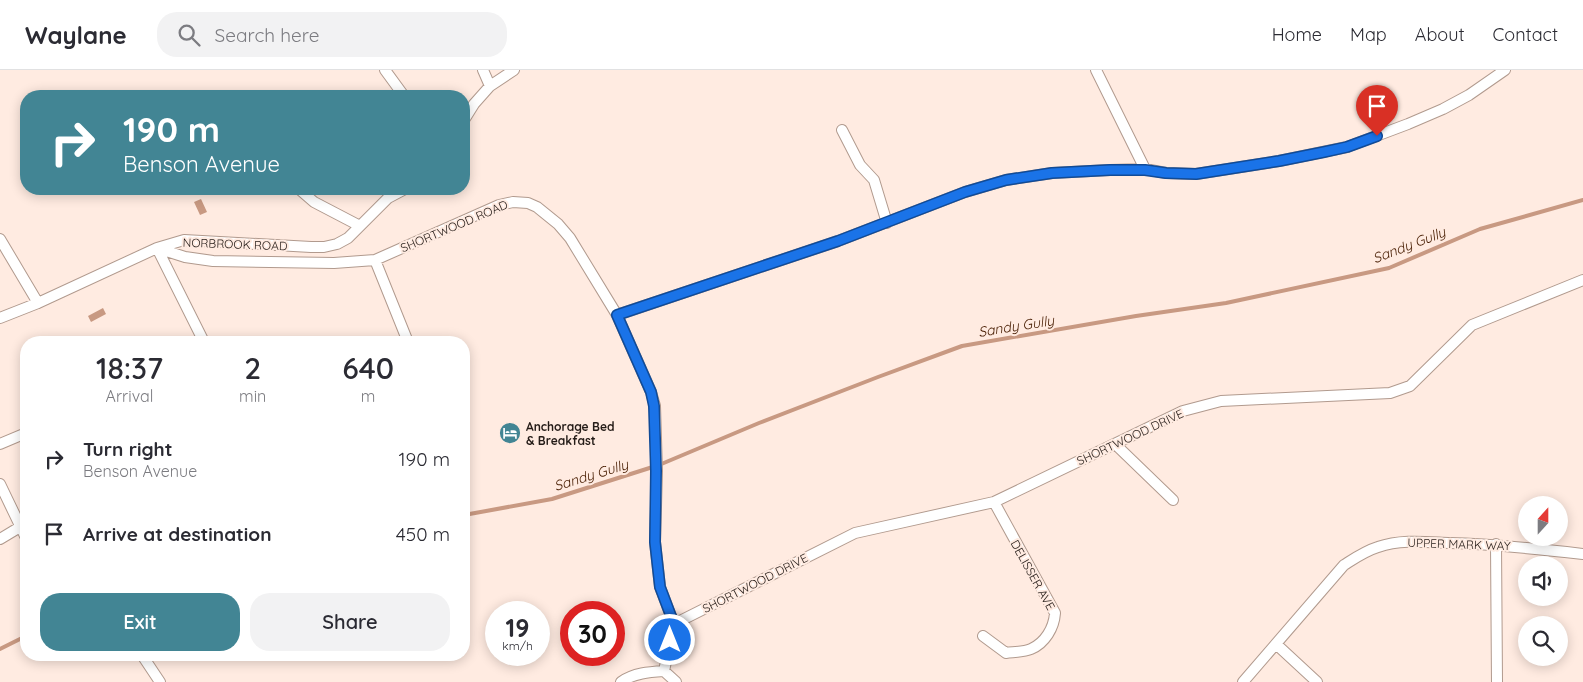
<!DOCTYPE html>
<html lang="en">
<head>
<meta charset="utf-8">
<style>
	body { margin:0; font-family:Quicksand,sans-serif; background:#f2f2f3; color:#2b2b33; height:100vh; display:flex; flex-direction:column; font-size:19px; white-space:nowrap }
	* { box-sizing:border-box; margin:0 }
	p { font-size:16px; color:#7c7c81 }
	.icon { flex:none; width:28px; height:28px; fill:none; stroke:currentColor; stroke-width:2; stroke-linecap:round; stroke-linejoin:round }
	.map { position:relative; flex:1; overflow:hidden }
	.sheet { position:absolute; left:20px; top:266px; width:450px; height:325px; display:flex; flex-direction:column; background:#fff; border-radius:20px; box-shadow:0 2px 12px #0003 }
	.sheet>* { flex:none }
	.top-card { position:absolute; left:20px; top:20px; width:450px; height:105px; border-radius:20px; box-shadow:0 2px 12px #0003; background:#428594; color:#fff; overflow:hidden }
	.needle { width:32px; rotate:21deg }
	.tools { position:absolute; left:1518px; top:426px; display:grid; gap:10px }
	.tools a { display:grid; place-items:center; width:50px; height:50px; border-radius:50%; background:#fff; box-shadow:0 2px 12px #0003; font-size:25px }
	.speed { position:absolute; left:485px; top:531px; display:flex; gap:10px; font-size:25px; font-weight:700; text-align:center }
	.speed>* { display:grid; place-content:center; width:65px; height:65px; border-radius:50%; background:#fff; box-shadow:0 2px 12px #0003; line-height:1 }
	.speed small { font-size:12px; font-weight:400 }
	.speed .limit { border:8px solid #d22; background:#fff; color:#111 }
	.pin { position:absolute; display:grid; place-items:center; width:42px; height:42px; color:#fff; margin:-51px -21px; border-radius:50% 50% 50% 0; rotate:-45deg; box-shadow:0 0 5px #0007 }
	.pin .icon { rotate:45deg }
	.me { position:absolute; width:55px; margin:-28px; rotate:0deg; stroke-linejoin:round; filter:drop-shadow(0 0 4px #0008) }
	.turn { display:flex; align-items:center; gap:18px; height:105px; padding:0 20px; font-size:22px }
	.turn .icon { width:65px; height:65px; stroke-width:2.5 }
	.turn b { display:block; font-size:35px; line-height:42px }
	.eta { display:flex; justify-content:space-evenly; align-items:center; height:85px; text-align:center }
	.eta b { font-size:30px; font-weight:600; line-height:35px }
	.primary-button { display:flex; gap:10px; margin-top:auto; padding:10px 20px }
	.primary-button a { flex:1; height:58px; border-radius:20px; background:#428594; color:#fff; font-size:20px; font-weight:600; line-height:58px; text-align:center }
	.primary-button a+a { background:#f2f2f3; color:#2b2b33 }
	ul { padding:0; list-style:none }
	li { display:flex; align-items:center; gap:15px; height:75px; padding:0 20px }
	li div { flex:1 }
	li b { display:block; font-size:19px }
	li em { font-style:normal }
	header { display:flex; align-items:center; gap:30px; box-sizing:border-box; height:70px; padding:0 25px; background:#fff; border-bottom:1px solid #e1e1e2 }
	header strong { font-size:24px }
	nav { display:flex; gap:28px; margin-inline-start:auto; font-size:18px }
	.search { width:350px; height:45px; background:#f2f2f3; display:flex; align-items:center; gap:12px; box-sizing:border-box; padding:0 18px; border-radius:20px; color:#7c7c81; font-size:19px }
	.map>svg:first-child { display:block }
	.water { fill:#c89982 }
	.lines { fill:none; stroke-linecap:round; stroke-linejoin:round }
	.stream { stroke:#c89982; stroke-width:4 }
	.street-casing { stroke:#b19a8e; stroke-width:12 }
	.street { stroke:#fff; stroke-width:10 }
	.route-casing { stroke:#114b97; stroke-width:12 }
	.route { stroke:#1a73e8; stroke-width:9 }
	.labels { text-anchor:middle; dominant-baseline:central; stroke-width:4; stroke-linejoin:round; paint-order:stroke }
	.street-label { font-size:12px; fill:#241b17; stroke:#ffebe1 }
	.poi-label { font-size:12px; font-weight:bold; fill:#241b17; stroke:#ffebe1; text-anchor:start }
	.water-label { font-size:14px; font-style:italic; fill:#471c01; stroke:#ffebe1 }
</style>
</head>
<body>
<header>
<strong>Waylane</strong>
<div class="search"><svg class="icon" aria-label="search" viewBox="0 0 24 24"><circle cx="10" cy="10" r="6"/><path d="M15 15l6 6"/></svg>Search here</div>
<nav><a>Home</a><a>Map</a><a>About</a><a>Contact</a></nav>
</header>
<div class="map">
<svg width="1583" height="612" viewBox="0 0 1583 612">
	<rect width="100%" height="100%" fill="#ffebe1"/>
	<!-- water -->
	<path class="water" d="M201,129L207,142L200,145L194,132Z
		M103,238L106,244L91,252L88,246Z"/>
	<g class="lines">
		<!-- stream -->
		<path class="stream" d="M464,445L552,429L659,395L759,353L878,307L962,276L1136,246L1226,233L1389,198L1480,159L1583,130
			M0,579L26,566"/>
		<!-- street casing -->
		<g class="street-casing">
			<path id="street" d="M385,0L404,26
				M483,0L490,16
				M1096,0L1145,99
				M464,50L474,34L490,16L514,0
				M842,60L860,95L874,110L887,153
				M299,119L314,132L360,156
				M0,169L38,233
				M157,178L185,187L213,191L334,193L375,190L499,135L513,132L528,133L537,137L558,154L570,168L617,245L651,322L655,336L657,401L655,472L660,517L674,554L664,601C649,602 634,603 621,612
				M157,178L204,272
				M375,190L408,272
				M617,245L838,171L965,122L1006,110L1052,103L1110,100L1145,99L1166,103L1196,104L1279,91L1347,77L1408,54L1443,39L1469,25L1505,0
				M0,248L38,233L157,178L184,170L311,177H324L337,174L348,168L388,128L405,119
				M0,374L26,363
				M1115,374L1173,430
				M0,414L26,468
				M0,469L20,457
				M1496,474L1497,612
				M674,554L855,463L994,432L1183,341L1221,331L1390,323L1410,316L1472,255L1583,210
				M983,566L1006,583C1014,582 1024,582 1031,579C1045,573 1054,558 1055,543L994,432
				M1276,574L1317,612
				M142,585L160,612
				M664,601L676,612
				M1243,612L1344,495C1355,488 1365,481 1378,477C1401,469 1426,472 1450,473C1494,474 1539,479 1583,484"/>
		</g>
		<!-- street -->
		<use href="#street" class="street"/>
	</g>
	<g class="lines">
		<!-- route casing -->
		<g class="route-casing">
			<path id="route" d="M670,570L674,554L660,517L655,472L656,401L654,336L651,322L617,245L838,171L965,122L1006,110L1052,103L1110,100H1145L1166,103L1196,104L1279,91L1324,82L1347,77L1377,66"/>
		</g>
		<!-- route -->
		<use href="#route" class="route"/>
	</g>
	<!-- icons -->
	<defs>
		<g id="hotel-disc" transform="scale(1.125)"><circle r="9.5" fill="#428594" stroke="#ffebe1"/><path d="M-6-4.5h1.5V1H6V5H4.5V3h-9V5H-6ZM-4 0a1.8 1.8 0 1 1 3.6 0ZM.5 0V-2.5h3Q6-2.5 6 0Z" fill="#fff"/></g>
	</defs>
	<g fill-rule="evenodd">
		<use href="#hotel-disc" x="510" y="363"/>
	</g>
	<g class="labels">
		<!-- street labels -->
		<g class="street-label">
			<text transform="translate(454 156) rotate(-23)">SHORTWOOD ROAD</text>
			<text transform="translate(235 174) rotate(2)">NORBROOK ROAD</text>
			<text transform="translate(1130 367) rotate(-25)">SHORTWOOD DRIVE</text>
			<text transform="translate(1459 474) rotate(2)">UPPER MARK WAY</text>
			<text transform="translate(1033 505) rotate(61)">DELISSER AVE</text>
			<text transform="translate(755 513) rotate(-27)">SHORTWOOD DRIVE</text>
		</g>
		<!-- poi labels -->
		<g class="poi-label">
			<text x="526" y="356">Anchorage Bed<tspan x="526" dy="14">&amp; Breakfast</tspan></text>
		</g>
		<!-- water labels -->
		<g class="water-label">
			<text transform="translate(1409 175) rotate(-21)">Sandy Gully</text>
			<text transform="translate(1016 256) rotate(-9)">Sandy Gully</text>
			<text transform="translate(591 405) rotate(-17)">Sandy Gully</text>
		</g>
	</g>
</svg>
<div class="tools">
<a><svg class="needle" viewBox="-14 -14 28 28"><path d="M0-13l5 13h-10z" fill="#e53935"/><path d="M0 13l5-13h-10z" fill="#7c7c81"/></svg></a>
<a><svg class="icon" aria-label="sound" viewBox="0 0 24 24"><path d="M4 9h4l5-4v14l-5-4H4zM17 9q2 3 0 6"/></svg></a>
<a><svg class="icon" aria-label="search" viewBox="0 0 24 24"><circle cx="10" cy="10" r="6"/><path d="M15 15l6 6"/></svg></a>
</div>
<div class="speed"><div>19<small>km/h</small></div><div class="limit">30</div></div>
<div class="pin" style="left:1377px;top:66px;background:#d93025"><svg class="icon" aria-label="arrive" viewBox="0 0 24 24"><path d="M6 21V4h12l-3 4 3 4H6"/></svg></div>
<svg class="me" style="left:670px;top:570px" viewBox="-20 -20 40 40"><circle r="17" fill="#1a73e8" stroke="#fff" stroke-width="3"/><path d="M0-11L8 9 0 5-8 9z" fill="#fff"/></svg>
<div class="top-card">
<div class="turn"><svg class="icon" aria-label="right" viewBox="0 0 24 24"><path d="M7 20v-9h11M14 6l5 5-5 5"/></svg><div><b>190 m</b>Benson Avenue</div></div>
</div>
<section class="sheet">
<div class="eta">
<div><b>18:37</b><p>Arrival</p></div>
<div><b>2</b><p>min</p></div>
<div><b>640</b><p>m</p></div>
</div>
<ul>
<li><svg class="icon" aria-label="right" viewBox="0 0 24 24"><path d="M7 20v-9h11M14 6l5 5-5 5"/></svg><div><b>Turn right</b><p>Benson Avenue</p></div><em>190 m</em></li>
<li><svg class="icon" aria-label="arrive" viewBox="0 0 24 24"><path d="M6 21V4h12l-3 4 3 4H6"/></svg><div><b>Arrive at destination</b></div><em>450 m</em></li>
</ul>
<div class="primary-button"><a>Exit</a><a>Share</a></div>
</section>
</div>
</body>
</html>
